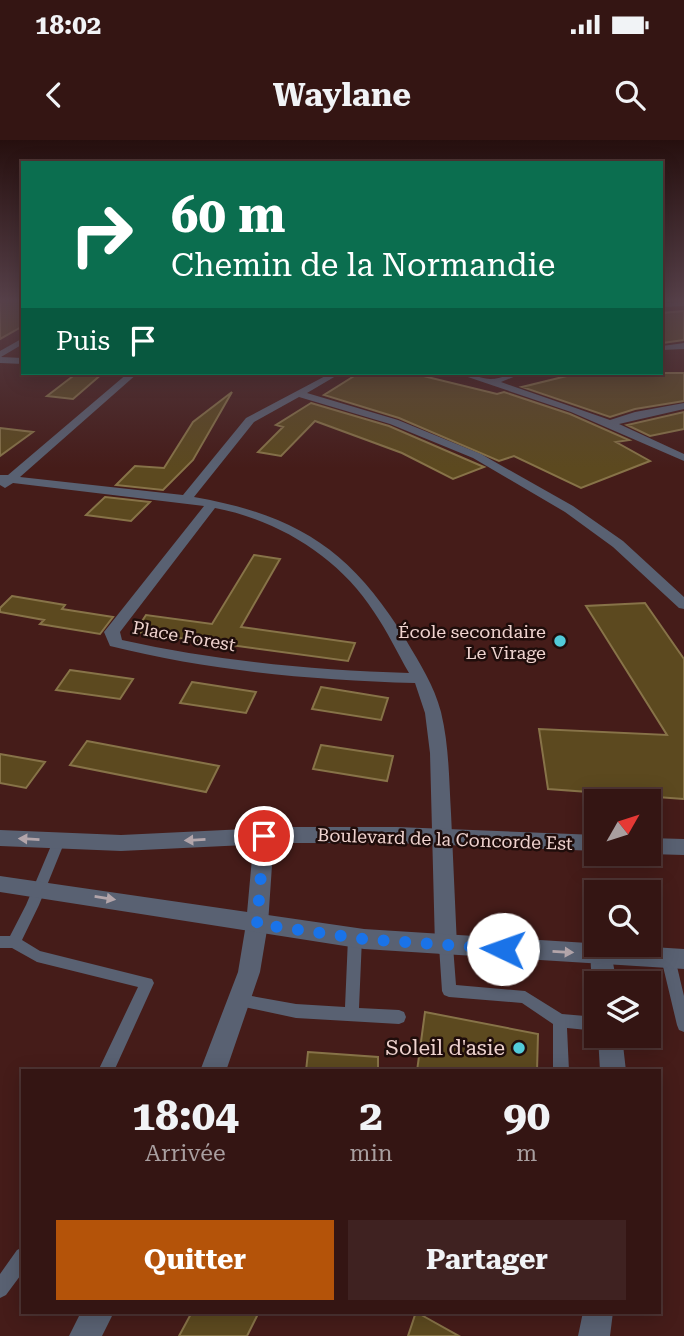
<!DOCTYPE html>
<html lang="fr">
<head>
<meta charset="utf-8">
<style>
	body { margin:0; font-family:"Roboto Serif",serif; background:#3f2221; color:#f1f3f6; height:100vh; display:flex; flex-direction:column; font-size:26px; white-space:nowrap }
	* { box-sizing:border-box; margin:0 }
	p { font-size:23px; color:#a99fa0 }
	.icon { flex:none; width:38px; height:38px; fill:none; stroke:currentColor; stroke-width:2; stroke-linecap:round; stroke-linejoin:round }
	.map { position:relative; flex:1; overflow:hidden }
	.side { position:absolute; left:21px; top:929px; width:640px; height:245px; display:flex; flex-direction:column; background:#341513; border-radius:0px; box-shadow:0 4px 18px #0003,0 0 0 2px #4e3433 }
	.side>* { flex:none }
	.top-card { position:absolute; left:21px; top:21px; width:642px; height:214px; border-radius:0px; box-shadow:0 4px 18px #0003,0 0 0 2px #4e3433; background:#0b6e4f; color:#fff; overflow:hidden }
	.needle { width:46px; rotate:51deg }
	.fabs { position:absolute; left:584px; top:649px; display:grid; gap:14px }
	.fabs a { display:grid; place-items:center; width:77px; height:77px; border-radius:0px; background:#341513; box-shadow:0 4px 18px #0003,0 0 0 2px #4e3433; font-size:35px }
	.pin { position:absolute; display:grid; place-items:center; width:60px; height:60px; color:#fff; margin:-30px; border:4px solid #fff; border-radius:50%; box-shadow:0 2px 7px #0007 }
	.me { position:absolute; width:77px; margin:-38px; rotate:273deg; stroke-linejoin:round; filter:drop-shadow(0 0 5px #0008) }
	.turn { display:flex; align-items:center; gap:24px; height:147px; padding:0 35px; font-size:32px }
	.turn .icon { width:91px; height:91px; stroke-width:2.5 }
	.turn b { display:block; font-size:49px; line-height:60px }
	.then { display:flex; align-items:center; height:66px; padding:0 35px; background:#0003; gap:14px; font-size:26px }
	.eta { display:flex; justify-content:space-evenly; align-items:center; height:119px; text-align:center }
	.eta b { font-size:42px; font-weight:700; line-height:49px }
	.cta { display:flex; gap:14px; margin-top:auto; padding:14px 35px }
	.cta a { flex:1; height:80px; border-radius:0px; background:#b45309; color:#fff; font-size:28px; font-weight:700; line-height:80px; text-align:center }
	.cta a+a { background:#3f2221; color:#f1f3f6 }
	.status { display:flex; justify-content:space-between; align-items:center; height:49px; padding:0 35px; background:#341513; direction:ltr }
	.status svg { height:19px; fill:currentColor }
	header { display:flex; justify-content:space-between; align-items:center; height:91px; padding:0 35px; background:#341513; font-size:32px; font-weight:700 }
	.map>svg:first-child { display:block }
	.building { fill:#5c491f; stroke:#877348; stroke-width:2 }
	.lines { fill:none; stroke-linecap:round; stroke-linejoin:round }
	.service { fill:#596172; fill-rule:evenodd }
	.minor { fill:#596172; fill-rule:evenodd }
	.tertiary { fill:#596172; fill-rule:evenodd }
	.oneway { fill:#b3a5aa }
	.route { stroke:#1a73e8; stroke-width:12; stroke-dasharray:0 21.6 }
	.poi-dot { fill:#52cbd9; stroke:#1f0d0b; stroke-width:2.5 }
	.labels { text-anchor:middle; dominant-baseline:central; stroke-width:5; stroke-linejoin:round; paint-order:stroke }
	.poi-label { font-size:18px; fill:#efd3cf; stroke:#1f0d0b; text-anchor:end }
	.street-label { font-size:18px; fill:#efd3cf; stroke:#1f0d0b }
	.near-poi-label { font-size:21px; fill:#efd3cf; stroke:#1f0d0b; text-anchor:end }
</style>
</head>
<body>
<div class="status"><b>18:02</b><svg viewBox="0 0 49 12"><path d="M0 12V9h3v3zM5 12V6h3v6zM10 12V3h3v9zM15 12V0h3v12zM26 1h20v11H26zM47 4h2v5h-2z"/></svg></div>
<header><svg class="icon" aria-label="back" viewBox="0 0 24 24"><path d="M15 5l-7 7 7 7"/></svg>Waylane<svg class="icon" aria-label="search" viewBox="0 0 24 24"><circle cx="10" cy="10" r="6"/><path d="M15 15l6 6"/></svg></header>
<div class="map">
<svg width="684" height="1196" viewBox="0 0 684 1196">
	<rect width="100%" height="100%" fill="#451c19"/>
	<!-- building -->
	<path class="building" d="M0,160H23V186L0,199Z
		M684,171V200L662,203V173Z
		M77,233H103L73,259L47,256Z
		M359,233H411L497,254L504,252L570,274L629,300L616,302L650,321L581,348L514,316L499,321L399,278L324,255Z
		M579,233H684V261L635,269L610,277L522,247Z
		M232,252L193,320L163,350L116,345L135,326L164,328L193,282Z
		M311,263L389,286L484,327L453,339L402,313L315,281L281,316L258,312L283,287L276,285Z
		M684,272V289L650,296L627,285Z
		M0,288L33,292L0,316Z
		M105,357L150,362L131,381L86,375Z
		M254,415L280,419L241,487L355,503L348,521L135,492L146,475L212,484Z
		M12,456L65,465L62,469L113,477L100,494L40,484L44,480L0,472V468Z
		M645,463L684,519V659L548,649L539,589L667,595L586,466Z
		M70,530L133,539L120,559L56,550Z
		M192,542L256,552L246,573L180,563Z
		M321,547L388,558L381,580L312,569Z
		M87,601L219,626L206,652L70,625Z
		M321,605L393,616L387,641L313,629Z
		M0,614L45,622L26,648L0,643Z
		M425,872L538,894L537,931H417Z
		M308,912L378,917V931H306Z
		M192,1172H259L247,1196H179Z
		M416,1172L459,1196H408Z"/>
	<g class="lines">
		<!-- service -->
		<path class="service" d="M59,696L63,698L65,701L39,765L22,800L40,811L152,839L154,843L114,931H98L138,847L37,822L12,808H0V796H10L26,765L53,701L55,698Z
			M355,792L360,794L362,798L359,868L399,870L404,872L406,877L404,882L399,884L296,878L235,865L233,860L235,855L240,854L296,864L345,867L348,798L350,794Z
			M446,800L451,802L453,806L456,845L525,851L562,874L597,877V891L567,888L569,931H553V884L522,863L449,857L444,855L442,851L439,806L441,802Z
			M668,812L673,814L675,818L684,856V892L679,890L677,885L661,818L663,814Z
			M23,1107V1132L6,1155L0,1158V1134L17,1110Z"/>
		<!-- minor -->
		<path class="minor" d="M684,162V166L662,167V163Z
			M23,198V204L1,217L23,218V224L0,223V211Z
			M684,203V209L662,210V206Z
			M128,233H138L20,337L183,355L246,278L331,233H341L307,253L398,280L481,314L573,366L623,401L684,457V469L679,468L613,407L565,372L473,318L390,284L299,257L254,282L194,357C297,375 351,410 406,500C420,524 434,545 441,572C449,605 449,639 451,673C453,717 455,762 457,806L454,813L446,816L438,813L435,806L430,613L425,573L415,543C312,540 210,531 110,506L104,492L204,366L13,343L5,348L0,345V335H8ZM215,368C278,380 339,417 374,472C387,491 397,512 409,533C312,530 217,521 122,500L120,492Z
			M456,233C469,232 478,238 490,239C500,239 512,233 523,233L501,242L610,280L635,272L684,263V269L619,284L684,314V321L571,272Z
			M264,688L271,691L274,696L268,784L260,832L226,931H200L238,832L246,784L254,696L257,691Z
			M604,805L610,807L617,844H597V851C591,839 588,819 594,807Z
			M598,896H622L626,931H600Z
			M81,1172H114L102,1196H69Z
			M583,1172H613L610,1196H578Z"/>
		<!-- tertiary -->
		<path class="tertiary" d="M289,687H397L597,695V711L397,703H289L121,711L0,706V690L121,695Z
			M649,698L684,699V715L649,714Z
			M0,736L364,789L684,809V829L364,809L0,752Z"/>
	</g>
	<!-- one-way arrows -->
	<defs><path id="oneway-solid" d="M-6-.8H1V-3.2L6.5 0L1 3.2V.8H-6Z" transform="scale(1.75)"/></defs>
	<g class="oneway">
		<use href="#oneway-solid" transform="translate(29 699) rotate(-177)"/>
		<use href="#oneway-solid" transform="translate(195 700) rotate(177)"/>
		<use href="#oneway-solid" transform="translate(105 758) rotate(9)"/>
		<use href="#oneway-solid" transform="translate(563 812) rotate(3)"/>
	</g>
	<!-- sky -->
	<linearGradient id="sky" x2="0" y2="1"><stop stop-color="#260f0e"/><stop offset="0.49" stop-color="#564049"/><stop offset="1" stop-color="#564049" stop-opacity="0"/></linearGradient>
	<rect width="684" height="328" fill="url(#sky)"/>
	<g class="lines">
		<!-- route -->
		<path class="route" d="M264,696L257,784L363,799L503,809"/>
	</g>
	<!-- markers -->
	<g class="poi-dot">
		<circle cx="560" cy="501" r="7"/>
		<circle cx="519" cy="908" r="7"/>
	</g>
	<g class="labels">
		<!-- poi labels -->
		<g class="poi-label">
			<text x="546" y="491">École secondaire<tspan x="546" dy="21">Le Virage</tspan></text>
		</g>
		<!-- street labels -->
		<g class="street-label">
			<text transform="translate(184 496) rotate(10)">Place Forest</text>
			<text transform="translate(445 699) rotate(2)">Boulevard de la Concorde Est</text>
		</g>
		<!-- near-poi labels -->
		<g class="near-poi-label">
			<text x="505" y="908">Soleil d'asie</text>
		</g>
	</g>
</svg>
<div class="fabs">
<a><svg class="needle" viewBox="-14 -14 28 28"><path d="M0-13l5 13h-10z" fill="#e53935"/><path d="M0 13l5-13h-10z" fill="#a99fa0"/></svg></a>
<a><svg class="icon" aria-label="search" viewBox="0 0 24 24"><circle cx="10" cy="10" r="6"/><path d="M15 15l6 6"/></svg></a>
<a><svg class="icon" aria-label="layers" viewBox="0 0 24 24"><path d="M12 4l9 5-9 5-9-5zM3 14l9 5 9-5"/></svg></a>
</div>
<div class="pin" style="left:264px;top:696px;background:#d93025"><svg class="icon" aria-label="arrive" viewBox="0 0 24 24"><path d="M6 21V4h12l-3 4 3 4H6"/></svg></div>
<svg class="me" style="left:503px;top:809px" viewBox="-20 -20 40 40"><circle r="19" fill="#fff"/><path d="M0-13L10 11 0 6-10 11z" fill="#1a73e8"/></svg>
<div class="top-card">
<div class="turn"><svg class="icon" aria-label="right" viewBox="0 0 24 24"><path d="M7 20v-9h11M14 6l5 5-5 5"/></svg><div><b>60 m</b>Chemin de la Normandie</div></div>
<div class="then">Puis<svg class="icon" aria-label="arrive" viewBox="0 0 24 24"><path d="M6 21V4h12l-3 4 3 4H6"/></svg></div>
</div>
<section class="side">
<div class="eta">
<div><b>18:04</b><p>Arrivée</p></div>
<div><b>2</b><p>min</p></div>
<div><b>90</b><p>m</p></div>
</div>
<div class="cta"><a>Quitter</a><a>Partager</a></div>
</section>
</div>
</body>
</html>
